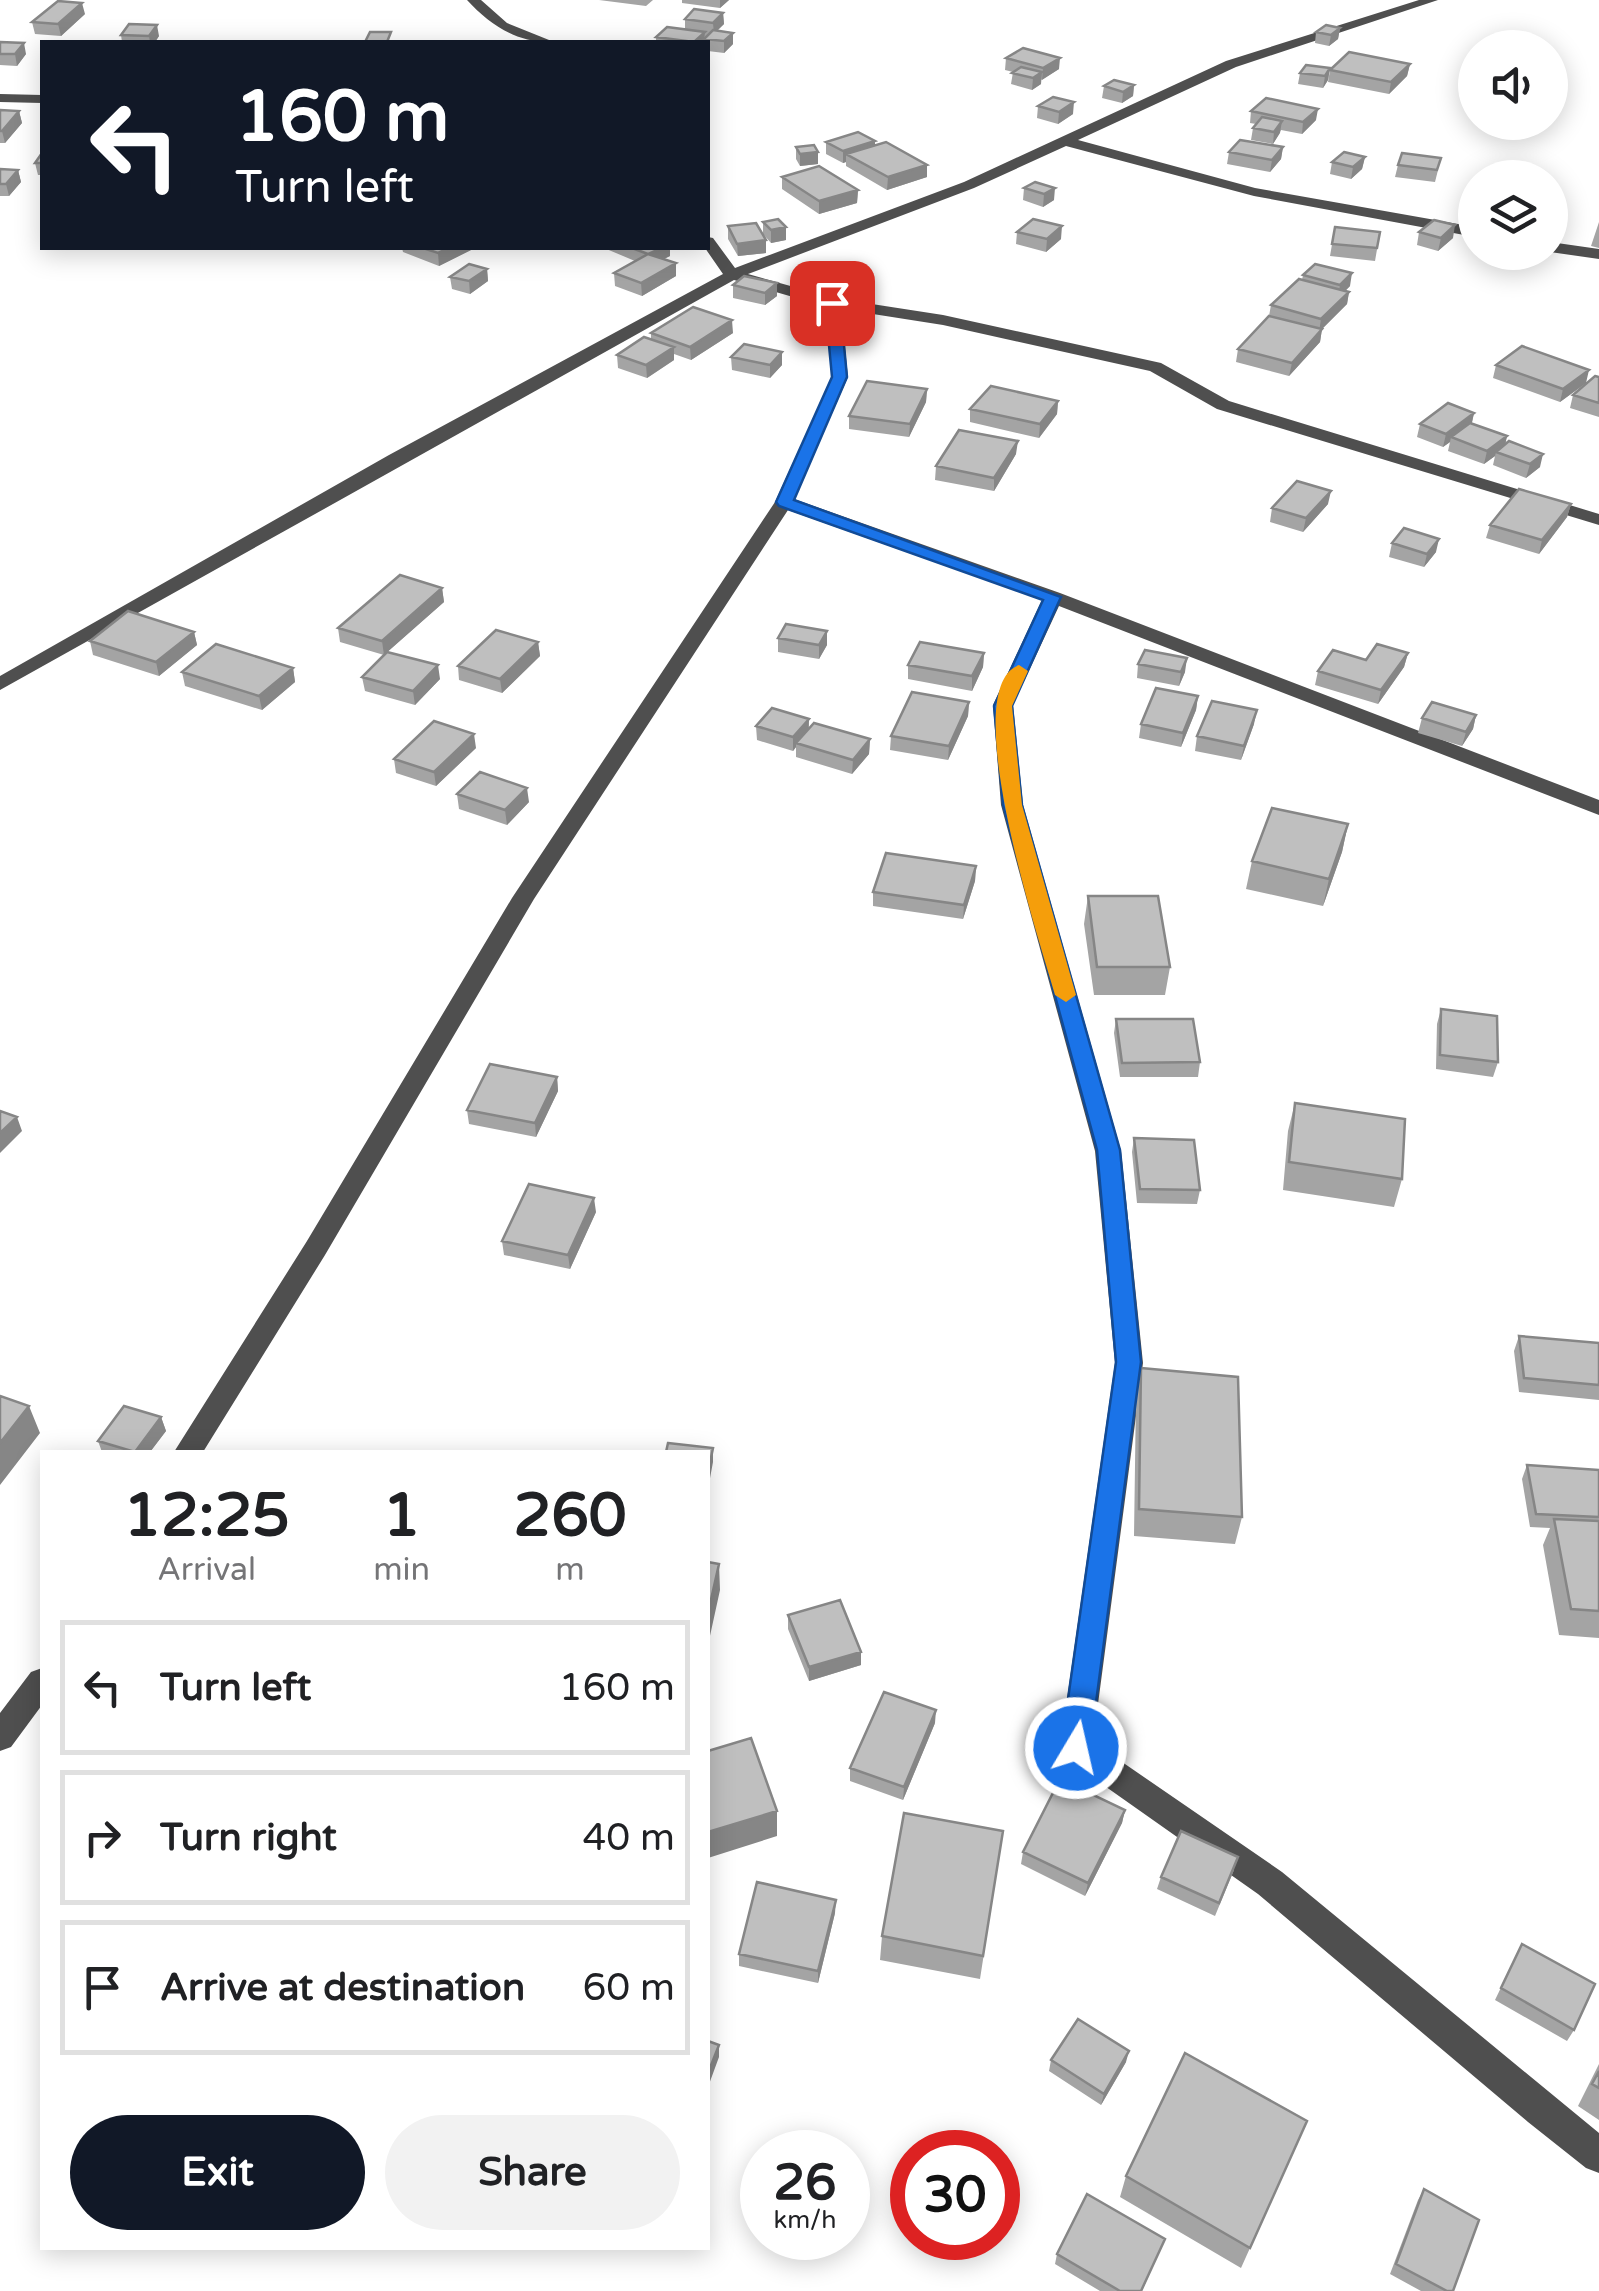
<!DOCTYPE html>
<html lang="en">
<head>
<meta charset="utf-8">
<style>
	body { margin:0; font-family:"Varela Round",sans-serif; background:#f2f2f2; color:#202124; height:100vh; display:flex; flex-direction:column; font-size:38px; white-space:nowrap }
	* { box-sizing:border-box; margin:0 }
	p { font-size:32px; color:#757577 }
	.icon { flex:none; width:55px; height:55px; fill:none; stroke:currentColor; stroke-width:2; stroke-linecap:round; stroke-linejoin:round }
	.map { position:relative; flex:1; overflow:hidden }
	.details { position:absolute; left:40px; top:1450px; width:670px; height:800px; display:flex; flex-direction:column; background:#fff; border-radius:0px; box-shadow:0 5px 25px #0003 }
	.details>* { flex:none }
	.guide { position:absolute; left:40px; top:40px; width:670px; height:210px; border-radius:0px; box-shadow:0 5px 25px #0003; background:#111827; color:#fff; overflow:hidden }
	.buttons { position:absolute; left:1458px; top:30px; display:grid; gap:20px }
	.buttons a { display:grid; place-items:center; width:110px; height:110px; border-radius:50%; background:#fff; box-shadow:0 5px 25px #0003; font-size:50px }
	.speed { position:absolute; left:740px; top:2130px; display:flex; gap:20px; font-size:50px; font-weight:700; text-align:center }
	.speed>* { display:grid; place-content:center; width:130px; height:130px; border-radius:50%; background:#fff; box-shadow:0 5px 25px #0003; line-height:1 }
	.speed small { font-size:25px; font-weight:400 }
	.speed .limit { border:15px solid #d22; background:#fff; color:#111 }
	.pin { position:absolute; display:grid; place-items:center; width:85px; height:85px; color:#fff; margin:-42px; border-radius:20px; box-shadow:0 5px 15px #0006 }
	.me { position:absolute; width:110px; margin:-55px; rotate:9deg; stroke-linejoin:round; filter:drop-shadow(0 0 8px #0008) }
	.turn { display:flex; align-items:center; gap:35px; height:210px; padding:0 30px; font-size:45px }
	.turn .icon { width:130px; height:130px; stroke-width:2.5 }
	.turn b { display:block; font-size:70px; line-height:85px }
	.eta { display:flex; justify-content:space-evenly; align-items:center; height:170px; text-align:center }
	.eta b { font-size:60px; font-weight:800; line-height:70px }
	.action { display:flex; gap:20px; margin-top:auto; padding:20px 30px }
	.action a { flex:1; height:115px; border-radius:60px; background:#111827; color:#fff; font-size:40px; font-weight:800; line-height:115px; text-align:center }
	.action a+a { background:#f2f2f2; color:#202124 }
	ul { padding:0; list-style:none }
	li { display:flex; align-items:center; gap:30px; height:135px; margin:0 20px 15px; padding:0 10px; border:5px solid #e0e0e0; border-radius:0px }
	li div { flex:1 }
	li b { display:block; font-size:38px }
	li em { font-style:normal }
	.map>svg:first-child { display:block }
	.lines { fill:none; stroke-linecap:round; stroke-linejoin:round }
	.minor { fill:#4f4f4f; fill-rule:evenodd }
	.wall { fill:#a4a4a4 }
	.shaded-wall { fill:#868686 }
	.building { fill:#bfbfbf; stroke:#868686; stroke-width:2.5 }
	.route { fill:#1a73e8; stroke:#114b97; stroke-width:2.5 }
	.slow { fill:#f59e0b }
</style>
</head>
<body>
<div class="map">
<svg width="1599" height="2291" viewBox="0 0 1599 2291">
	<rect width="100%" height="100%" fill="#fff"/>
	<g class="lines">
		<!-- minor -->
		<path class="minor" d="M467,0H481L507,23L554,42C518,44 490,25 467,0Z
			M1419,0H1438L1236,67L1078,140L1255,188L1475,227V237L1254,196L1066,146L974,188L748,274L833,298L943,315L1161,363L1229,401L1599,514V525L1217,409L1150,371L943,325L841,309L848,377L794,499L1060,593L1599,800V815L1059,606L1013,705L1023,805L1121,1151L1143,1363L1093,1742L1282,1872L1599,2133V2173L1586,2168L1528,2122L1258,1894L1065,1758L1060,1748L1115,1363L1095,1151L1001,805L993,705L1042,600L788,510L534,899L325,1255L203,1452H174L307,1241L512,898L775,502L832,377L824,306L734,280L0,690V676L389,455L723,274L705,248L708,237L713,238L735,268L964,182L1226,61Z
			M0,94L42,95V103L0,102Z
			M1550,242L1599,249V259L1550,252Z
			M42,1668V1705L11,1747L0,1751V1713L31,1672Z"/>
	</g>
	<!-- wall -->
	<path class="wall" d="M599,0H653L646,6Z
		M682,0H729L720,8L682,3Z
		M723,13L724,24L717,30L733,44L724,53L708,51V42H656V37L685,29V19Z
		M85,14L61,36L35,34L32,22Z
		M1340,28L1338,39L1329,46L1315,43L1316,32Z
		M121,35L159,36L155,42H122Z
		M0,43L26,54L17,66L0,65Z
		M1006,58L1059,69L1041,80V84L1032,90L1011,84L1013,72L1005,70Z
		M1410,64L1407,76L1389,94L1328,82L1330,70Z
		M1330,68L1328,80L1323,88L1298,84L1300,73Z
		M1134,85L1133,96L1122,103L1102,98L1104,86Z
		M1038,106L1073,114L1058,124L1037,118Z
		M0,110L19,111L22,123L5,143H0Z
		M1251,111L1316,120L1302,134L1281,130L1273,144L1251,140L1253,128L1256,124L1250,123Z
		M875,141V145L927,177L887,190L846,166V162L843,163L826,154V142Z
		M796,147L818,152V164L800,166L796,159Z
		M1283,147L1281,159L1270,172L1227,164L1229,152Z
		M42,153V175H38L35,163Z
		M1365,157L1362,169L1351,179L1330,174L1332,162Z
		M1398,165L1438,170L1435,182L1395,177Z
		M0,169L18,170L21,182L9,196H0Z
		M782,177L858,190L857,203L819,214L782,189Z
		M1035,182L1054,200L1043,207L1023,200L1024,188Z
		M763,222L786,240L771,243L763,234Z
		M1599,222V248L1591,246Z
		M728,226L766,240V253L738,256L728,239Z
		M1335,227L1380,232L1375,261L1330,256Z
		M1017,232L1061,239L1046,252L1016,244Z
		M1419,232L1453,238L1438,251L1417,245Z
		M402,248H475L439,266L403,252Z
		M604,248H670V256L664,259L676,276L642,296L615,286L614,273L635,261Z
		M487,269L488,281L470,294L452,289L450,277Z
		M1303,275L1350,286L1345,291L1349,292L1347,304L1322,329L1320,342L1289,376L1236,362L1238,349L1269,316L1271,305L1302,280Z
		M777,283V296L765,305L733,298V285Z
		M800,303L825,324L809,327L800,316Z
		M651,333H733L691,360L674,354V360L647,378L618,368L617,355L651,340Z
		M731,357L782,365L770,378L732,370Z
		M1496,365L1586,383L1560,402L1493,378Z
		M1599,377V417L1570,408L1573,395Z
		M927,389L926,402L909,437L849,429V416Z
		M1058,401L1057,414L1039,438L970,422V409Z
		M1474,413L1472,423L1507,436L1505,445L1540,467L1526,478L1493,465L1495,456L1484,464L1448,451L1450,442L1443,447L1417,437L1420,424Z
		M1016,454L994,491L935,480L936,466Z
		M1328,504L1303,532L1270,522L1272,508Z
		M1571,504L1567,517L1539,554L1486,538L1490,525Z
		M1392,543L1436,552L1424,567L1389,557Z
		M442,588L444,602L387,652L440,679L415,705L365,691L362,677L384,655L340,642L338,628Z
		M827,631V645L819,659L778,652V638Z
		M194,632L197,645L159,676L93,655L90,641Z
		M538,642L540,656L502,693L459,680L458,666Z
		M984,653L983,667L972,691L908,679V665Z
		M1408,653L1404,667L1378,704L1315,685L1318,671L1366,660Z
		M1138,664L1185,672L1179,686L1137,678Z
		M293,668L295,682L262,710L185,686L182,672Z
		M1198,696L1196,710L1181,747L1139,738L1141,724Z
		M969,702L968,716L948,760L890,750L891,736Z
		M1476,715L1473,729L1462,746L1418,733L1422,718Z
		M809,719V729L870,739L869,754L852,774L796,757V747L793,751L757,740L756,726Z
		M1254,724L1241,760L1195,751L1197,736Z
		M476,748L436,786L396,773L394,759Z
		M457,794L529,802L507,825L459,809Z
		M1348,824L1342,852L1323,906L1246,889L1252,861Z
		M976,866L975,881L963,919L873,906V892Z
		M1088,896L1170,967L1165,995H1094L1084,924Z
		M1441,1009L1498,1062L1493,1077L1436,1069L1437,1024Z
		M1116,1019L1200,1062L1198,1077H1120L1114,1033Z
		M557,1077L558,1091L536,1137L469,1124L467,1110Z
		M1295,1103L1402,1179L1394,1207L1283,1190L1288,1131Z
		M1134,1138L1200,1190L1197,1204L1137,1203L1132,1152Z
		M596,1212L570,1269L504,1255L502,1241Z
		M1519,1336L1599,1343V1400L1519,1392L1514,1351Z
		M1141,1368L1242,1517L1235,1544L1134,1536L1136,1395Z
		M161,1417L166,1431L150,1452H102L98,1441Z
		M1527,1465L1599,1470V1638L1559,1635L1543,1545L1550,1528L1530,1527L1522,1479Z
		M788,1615L861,1665L809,1681L788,1629Z
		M935,1723L903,1800L850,1781V1768Z
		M1125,1810L1122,1823L1085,1896L1021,1864L1023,1852Z
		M1003,1831L980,1979L880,1960L882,1936Z
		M1234,1870L1215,1916L1157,1889L1161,1877Z
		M835,1913L818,1983L739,1966V1954Z
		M1522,1944L1574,2030L1567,2041L1495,2000Z
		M1051,2060L1126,2062L1101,2105L1049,2071Z
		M1599,2064V2120L1578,2106Z
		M1307,2121L1241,2268L1120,2197L1126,2176Z
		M1424,2189L1453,2291H1421L1390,2274L1418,2200Z
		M1165,2239L1142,2291H1100L1055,2264L1057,2254Z"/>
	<!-- shaded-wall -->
	<path class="shaded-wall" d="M720,0H729L720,8Z
		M82,3L85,14L61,36L58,24Z
		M723,13L724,24L714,34L713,23Z
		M157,25L159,36L155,42H150L149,36Z
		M1340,28L1338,39L1329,46L1331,35Z
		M705,32L704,42H694Z
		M733,33V44L724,53V41Z
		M24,43L26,54L17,66L15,54Z
		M1060,58L1059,69L1042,80L1043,68Z
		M1410,64L1407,76L1389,94L1391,82Z
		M1330,68L1328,80L1323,88L1325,76Z
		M1042,72L1041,84L1032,90L1033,78Z
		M1134,85L1133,96L1122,103L1123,92Z
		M1074,102L1073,114L1058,124L1059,112Z
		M1318,109L1316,120L1302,134L1303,122Z
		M19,111L22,123L5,143L2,131Z
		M1282,121L1280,133L1273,144L1274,132Z
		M875,141V153L846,154V162L843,163V151Z
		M1283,147L1281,159L1270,172L1272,160Z
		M818,152V164L800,166V154Z
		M1365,157L1362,169L1351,179L1353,167Z
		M927,165V177L887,190L888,177Z
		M18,170L21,182L9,196L6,184Z
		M1055,188L1054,200L1043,207L1044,194Z
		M858,190L857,203L819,214V201Z
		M1455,225L1453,238L1438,251L1441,238Z
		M1062,226L1061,239L1046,252L1047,239Z
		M786,227V240L771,243V230Z
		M766,240V253L738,256L737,244Z
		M449,248H475L439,266L438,253Z
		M662,248H670V256L649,266L648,254Z
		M676,263V276L642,296L641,283Z
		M487,269L488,281L470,294L469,281Z
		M1352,273L1350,286L1338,298L1340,285Z
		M777,283V296L765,305V293Z
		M1349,292L1347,304L1319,332L1321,319Z
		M825,311V324L809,327V314Z
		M732,320L733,333L691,360L690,347Z
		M1322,329L1320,342L1289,376L1292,363Z
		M674,347V360L647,378L646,365Z
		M782,352V365L770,378V365Z
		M1589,370L1586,383L1560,402L1563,389Z
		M927,389L926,402L909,437L910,424Z
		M1058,401L1057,414L1039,438L1040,424Z
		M1474,413L1471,426L1451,437L1450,442L1443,447L1446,434Z
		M1507,436L1504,450L1496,452L1495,456L1484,464L1487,451Z
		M1018,441L1016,454L994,491V478Z
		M1543,454L1540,467L1526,478L1530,464Z
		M1331,491L1328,504L1303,532L1306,518Z
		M1571,504L1567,517L1539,554L1542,540Z
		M1439,539L1436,552L1424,567L1427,554Z
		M442,588L444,602L384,655L382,641Z
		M827,631V645L819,659V645Z
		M194,632L197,645L159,676L156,662Z
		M538,642L540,656L502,693L500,679Z
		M984,653L983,667L972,691V676Z
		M1408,653L1404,667L1378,704L1381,690Z
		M1187,658L1185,672L1179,686L1181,672Z
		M438,665L440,679L415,705L413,691Z
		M293,668L295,682L262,710L259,696Z
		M1198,696L1196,710L1181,747L1183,733Z
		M969,702L968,716L948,760L949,746Z
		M1257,710L1254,724L1241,760L1244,746Z
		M1476,715L1473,729L1462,746L1466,732Z
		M809,719L808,733L796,743V747L793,751V737Z
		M474,734L476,748L436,786L434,772Z
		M870,739L869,754L852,774L853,760Z
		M527,788L529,802L507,825L505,810Z
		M1348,824L1342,852L1323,906L1329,879Z
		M976,866L975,881L963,919L964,905Z
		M557,1077L558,1091L536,1137L535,1123Z
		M17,1117L22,1131L0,1153V1133Z
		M594,1198L596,1212L570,1269L568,1255Z
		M29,1406L40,1433L0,1485V1443Z
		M161,1417L166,1431L150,1452H135Z
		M713,1448V1462L708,1489V1472Z
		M719,1564L720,1590L708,1645V1613Z
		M861,1652V1665L809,1681V1667Z
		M936,1710L935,1723L903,1800L904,1787Z
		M1125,1810L1122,1823L1085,1896L1088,1883Z
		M777,1811V1836L708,1858V1832Z
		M836,1900L835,1913L818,1983V1971Z
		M719,2045V2057L708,2087V2073Z
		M1129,2051L1126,2062L1101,2105L1104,2094Z"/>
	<!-- building -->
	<path class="building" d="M58,1L82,3L58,24L32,22Z
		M694,9L723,13L713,23L685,19Z
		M129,24L157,25L149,36L121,35Z
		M1326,25L1340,28L1331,35L1316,32Z
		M667,27L705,32L694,42L656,37Z
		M713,30L733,33L724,41L704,39Z
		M370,32H391L387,42H365Z
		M0,42L24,43L15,54H0Z
		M1023,48L1060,58L1043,68L1006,58Z
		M1349,52L1410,64L1391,82L1330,70Z
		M1306,65L1330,68L1325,76L1300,73Z
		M1021,67L1042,72L1033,78L1012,73Z
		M1114,80L1134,85L1123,92L1104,86Z
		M1053,97L1074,102L1059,112L1038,106Z
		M1266,98L1318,109L1303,122L1251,111Z
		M0,110L19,111L2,131H0Z
		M1262,117L1282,121L1274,132L1253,128Z
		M858,132L875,141L843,151L826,142Z
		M1240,140L1283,147L1272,160L1229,152Z
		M886,142L927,165L888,177L846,154Z
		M814,145L818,152L800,154L796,147Z
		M1344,152L1365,157L1353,167L1332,162Z
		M42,153V163H35Z
		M1402,153L1441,158L1437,170L1398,165Z
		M819,166L858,190L819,201L782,177Z
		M0,169L18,170L6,184H0Z
		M1035,182L1055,188L1044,194L1024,188Z
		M778,219L786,227L771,230L763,222Z
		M1033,219L1062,226L1047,239L1017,232Z
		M1434,220L1455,225L1441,238L1419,232Z
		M756,223L766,240L737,244L728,226Z
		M1335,227L1380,232L1377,248L1332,244Z
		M423,248H449L438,253Z
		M632,248H662L648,254L676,263L641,283L614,273L648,254Z
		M469,264L487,269L469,281L450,277Z
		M1315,264L1352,273L1340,285L1303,275Z
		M744,276L777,283L765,293L733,285Z
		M1299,279L1349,292L1321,319L1271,305Z
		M816,300L825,311L809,314L800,303Z
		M693,307L732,320L690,347L651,333Z
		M1269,316L1322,329L1292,363L1238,349Z
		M644,337L674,347L646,365L617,355Z
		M744,344L782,352L770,365L731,357Z
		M1522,346L1589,370L1563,389L1496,365Z
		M1595,376L1599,377V403L1573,395Z
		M867,381L927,389L910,424L849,416Z
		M991,386L1058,401L1040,424L970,409Z
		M1448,403L1474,413L1446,434L1420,424Z
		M1470,423L1507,436L1487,451L1451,437Z
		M959,430L1018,441L994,478L936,466Z
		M1509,441L1543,454L1530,464L1496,452Z
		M1297,481L1331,491L1306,518L1272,508Z
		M1519,489L1571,504L1542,540L1490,525Z
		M1404,528L1439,539L1427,554L1392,543Z
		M400,575L442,588L382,641L338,628Z
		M128,611L194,632L156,662L90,641Z
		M786,624L827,631L819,645L778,638Z
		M496,630L538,642L500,679L458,666Z
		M920,642L984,653L972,676L908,665Z
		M216,644L293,668L259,696L182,672Z
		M1377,644L1408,653L1381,690L1318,671L1333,650L1366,660Z
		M1145,650L1187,658L1181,672L1138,664Z
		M387,652L438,665L413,691L362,677Z
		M1156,688L1198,696L1183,733L1141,724Z
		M912,692L969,702L949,746L891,736Z
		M1212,701L1257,710L1244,746L1197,736Z
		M1432,702L1476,715L1466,732L1422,718Z
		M772,708L809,719L793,737L756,726Z
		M434,721L474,734L434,772L394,759Z
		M814,723L870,739L853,760L796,743Z
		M480,772L527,788L505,810L457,794Z
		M1272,808L1348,824L1329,879L1252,861Z
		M886,853L976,866L964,905L873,892Z
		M1088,896H1158L1170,967H1097Z
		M1441,1009L1497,1016L1498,1062L1440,1055Z
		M1116,1019H1193L1200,1062L1122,1063Z
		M490,1064L557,1077L535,1123L467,1110Z
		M1295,1103L1405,1119L1402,1179L1289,1162Z
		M0,1111L17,1117L0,1133Z
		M1134,1138L1194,1140L1200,1190L1140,1189Z
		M529,1184L594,1198L568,1255L502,1241Z
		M1519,1336L1599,1343V1385L1524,1378Z
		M1141,1368L1238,1377L1242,1517L1139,1509Z
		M0,1396L29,1406L0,1443Z
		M124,1406L161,1417L135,1452L98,1441Z
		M668,1443L713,1448L708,1472V1452H666Z
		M1527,1465L1599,1470V1517L1536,1514Z
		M1554,1519L1599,1521V1611L1571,1609Z
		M708,1562L719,1564L708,1613Z
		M840,1600L861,1652L809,1667L788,1615Z
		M884,1692L936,1710L904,1787L850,1768Z
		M751,1738L777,1811L708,1832V1751Z
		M1060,1779L1125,1810L1088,1883L1023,1852Z
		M904,1813L1003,1831L983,1956L882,1936Z
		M1181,1831L1238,1857L1219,1903L1161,1877Z
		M757,1882L836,1900L818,1971L739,1954Z
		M1522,1944L1595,1984L1574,2030L1501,1988Z
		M1078,2019L1129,2051L1104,2094L1051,2060Z
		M708,2041L719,2045L708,2073Z
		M1185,2053L1307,2121L1250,2248L1126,2176Z
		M1599,2071V2088L1592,2084Z
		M1424,2189L1479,2220L1453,2291H1447L1396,2264Z
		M1087,2194L1165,2239L1141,2291H1120L1057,2254Z"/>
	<!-- route -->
	<path class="route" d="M832,299L840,303L847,377L794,500L1061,597L1012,706L1022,805L1120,1150L1141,1362L1090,1748L1086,1757L1076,1761L1066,1757L1061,1748L1116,1362L1097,1150L1003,805L994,706L1043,600L779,506L776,502L832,377L825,303Z"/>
	<!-- slow -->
	<path class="slow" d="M1019,665L1028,671L1012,706L1022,805L1076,995L1066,1002L1055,995C1041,945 955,688 1019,665Z"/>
</svg>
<div class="buttons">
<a><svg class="icon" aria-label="sound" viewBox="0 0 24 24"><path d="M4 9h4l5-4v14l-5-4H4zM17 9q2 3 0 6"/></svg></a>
<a><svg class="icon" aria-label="layers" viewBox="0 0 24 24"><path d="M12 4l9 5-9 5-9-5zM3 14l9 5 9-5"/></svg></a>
</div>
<div class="speed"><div>26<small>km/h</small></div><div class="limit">30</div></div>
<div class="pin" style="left:832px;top:303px;background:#d93025"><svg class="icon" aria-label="arrive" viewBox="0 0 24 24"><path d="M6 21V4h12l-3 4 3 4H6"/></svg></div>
<svg class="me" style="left:1076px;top:1748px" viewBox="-20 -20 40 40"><circle r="17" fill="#1a73e8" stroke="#fff" stroke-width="3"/><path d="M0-11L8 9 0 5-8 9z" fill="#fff"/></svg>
<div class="guide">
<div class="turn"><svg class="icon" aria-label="left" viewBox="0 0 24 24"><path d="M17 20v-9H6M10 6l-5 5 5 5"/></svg><div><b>160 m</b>Turn left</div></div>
</div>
<section class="details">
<div class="eta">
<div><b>12:25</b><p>Arrival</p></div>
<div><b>1</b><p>min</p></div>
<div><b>260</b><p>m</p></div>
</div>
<ul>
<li><svg class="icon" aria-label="left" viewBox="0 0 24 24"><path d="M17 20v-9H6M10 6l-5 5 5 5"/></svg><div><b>Turn left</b></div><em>160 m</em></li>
<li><svg class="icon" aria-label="right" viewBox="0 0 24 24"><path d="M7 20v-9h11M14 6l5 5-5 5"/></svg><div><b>Turn right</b></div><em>40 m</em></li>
<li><svg class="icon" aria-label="arrive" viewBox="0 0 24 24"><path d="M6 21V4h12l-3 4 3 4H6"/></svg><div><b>Arrive at destination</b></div><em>60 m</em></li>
</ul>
<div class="action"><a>Exit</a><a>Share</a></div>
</section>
</div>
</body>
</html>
